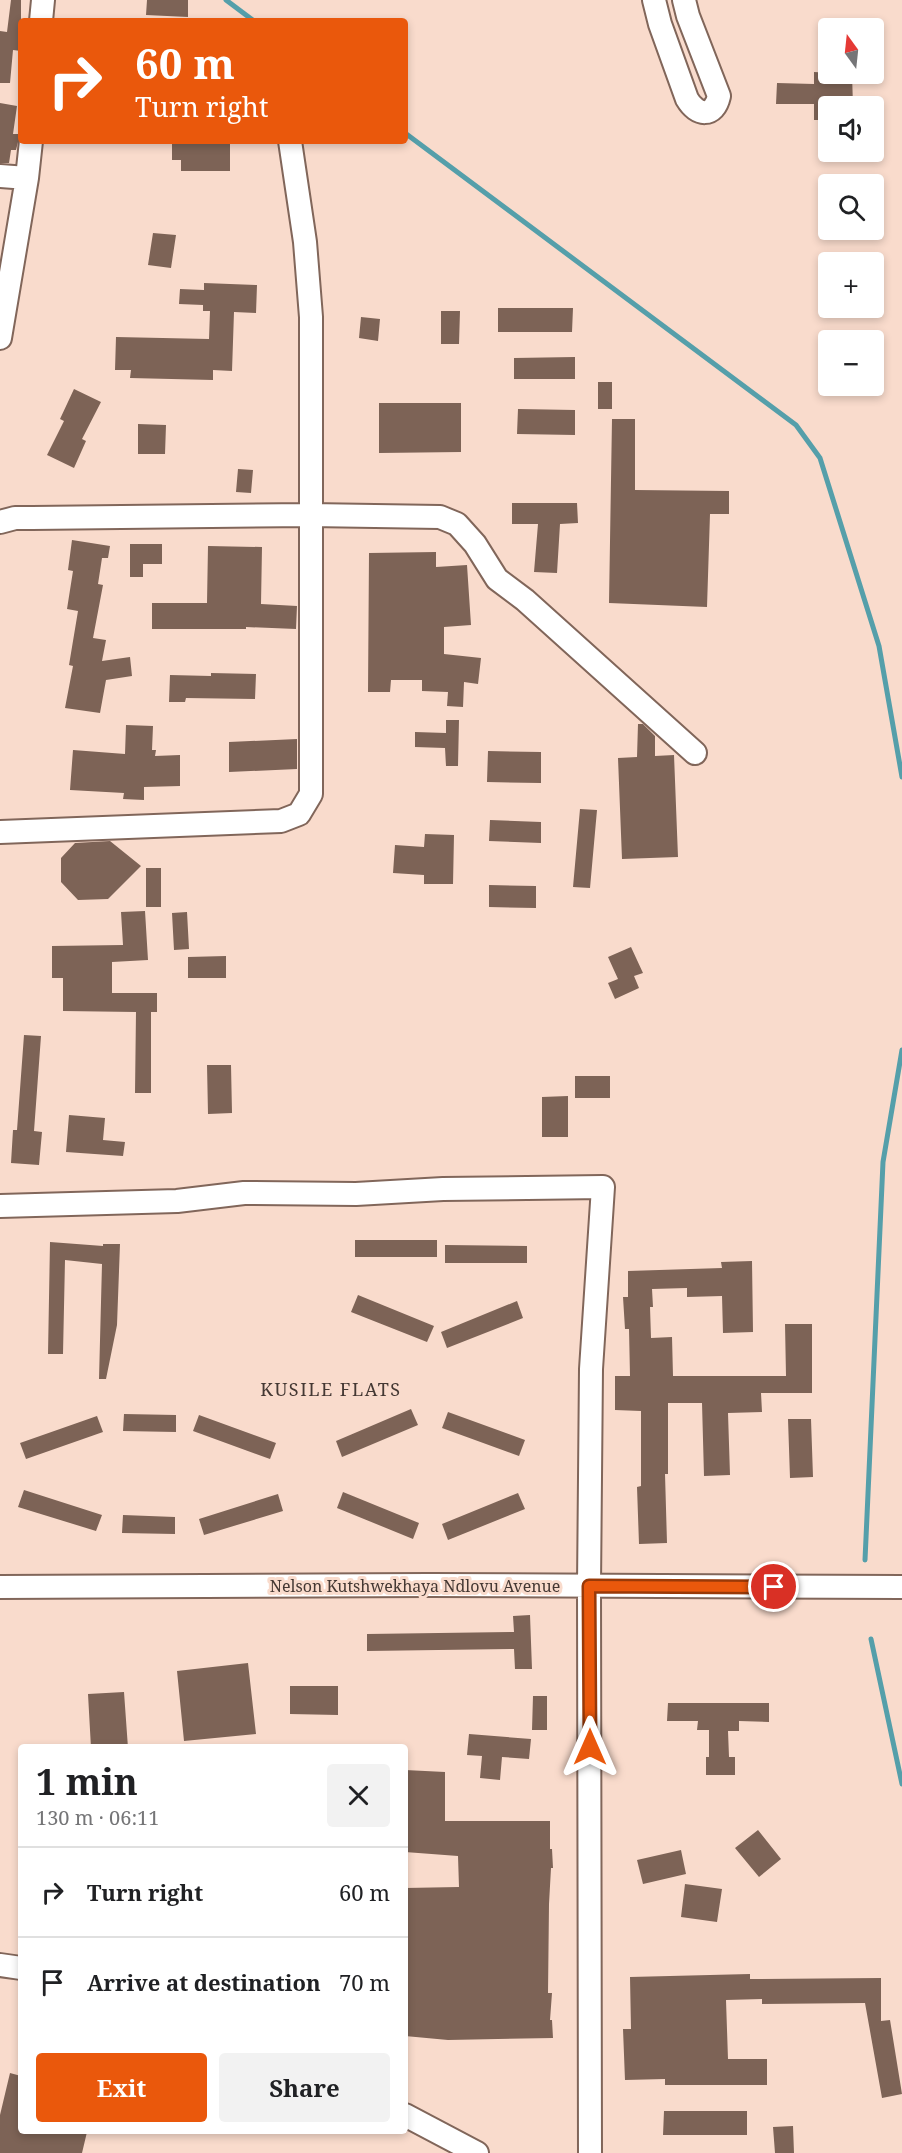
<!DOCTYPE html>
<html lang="en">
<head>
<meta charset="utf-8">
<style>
	body { margin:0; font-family:"Noto Serif",serif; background:#f2f2f2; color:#202124; height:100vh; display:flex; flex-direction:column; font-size:22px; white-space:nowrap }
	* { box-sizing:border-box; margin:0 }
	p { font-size:20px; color:#757577 }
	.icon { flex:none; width:33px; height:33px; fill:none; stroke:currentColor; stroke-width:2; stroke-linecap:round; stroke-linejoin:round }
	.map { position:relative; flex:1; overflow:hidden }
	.side { position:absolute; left:18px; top:1744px; width:390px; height:390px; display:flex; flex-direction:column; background:#fff; border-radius:6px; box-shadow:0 3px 9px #0003 }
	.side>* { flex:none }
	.guide { position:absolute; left:18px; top:18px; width:390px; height:126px; border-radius:6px; box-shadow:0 3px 9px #0003; background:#ea580c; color:#fff; overflow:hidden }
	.needle { width:39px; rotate:345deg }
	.controls { position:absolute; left:818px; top:18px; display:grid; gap:12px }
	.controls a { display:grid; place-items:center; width:66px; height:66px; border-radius:6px; background:#fff; box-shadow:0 3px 9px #0003; font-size:30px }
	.pin { position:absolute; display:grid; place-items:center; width:51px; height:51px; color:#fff; margin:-26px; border:3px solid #fff; border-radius:50%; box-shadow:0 2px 6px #0007 }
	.me { position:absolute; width:66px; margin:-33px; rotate:0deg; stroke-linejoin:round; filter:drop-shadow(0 0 4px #0008) }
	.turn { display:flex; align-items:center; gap:21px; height:126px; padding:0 18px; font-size:27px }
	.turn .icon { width:78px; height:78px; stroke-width:2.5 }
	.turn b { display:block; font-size:42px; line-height:51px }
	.round { display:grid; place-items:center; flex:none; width:63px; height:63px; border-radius:6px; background:#f2f2f2 }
	.headline { display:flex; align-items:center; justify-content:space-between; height:102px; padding:0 18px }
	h1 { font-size:36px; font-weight:700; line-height:45px }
	.button { display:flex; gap:12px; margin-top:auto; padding:12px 18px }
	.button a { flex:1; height:69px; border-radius:6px; background:#ea580c; color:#fff; font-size:24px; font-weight:700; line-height:69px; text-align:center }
	.button a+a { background:#f2f2f2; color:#202124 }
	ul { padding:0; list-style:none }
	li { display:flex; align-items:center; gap:18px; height:90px; padding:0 18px; border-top:2px solid #e0e0e0 }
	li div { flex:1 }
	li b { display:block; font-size:22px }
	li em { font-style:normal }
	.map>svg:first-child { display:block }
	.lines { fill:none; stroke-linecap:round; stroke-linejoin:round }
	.stream { stroke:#559faa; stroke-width:5 }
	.building { fill:#7d6356 }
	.minor-casing { stroke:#81665a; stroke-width:26 }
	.minor { stroke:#fff; stroke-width:22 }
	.route-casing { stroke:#983908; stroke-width:15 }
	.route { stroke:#ea580c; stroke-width:10 }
	.labels { text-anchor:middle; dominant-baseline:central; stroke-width:6; stroke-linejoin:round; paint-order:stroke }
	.street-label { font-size:16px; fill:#443833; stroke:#f9dbcc }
	.neighbourhood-label { font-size:18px; letter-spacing:1.5px; fill:#443833; stroke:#f9dbcc }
</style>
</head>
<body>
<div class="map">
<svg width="902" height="2153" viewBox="0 0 902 2153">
	<rect width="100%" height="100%" fill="#f9dbcc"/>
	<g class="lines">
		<!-- stream -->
		<path class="stream" d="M226,0L254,21
			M405,133L796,425L820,458L879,646L902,777
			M865,1560L883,1162L902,1050
			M871,1639L902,1784"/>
	</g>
	<!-- building -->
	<path class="building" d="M11,0H21V51L13,50L10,83H0V31L7,32Z
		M147,0H188V17L146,15Z
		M814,72L852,74L853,106H828V120H814V104H776L777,83L814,84Z
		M0,103L17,106L13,134H20L16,150H11L9,163H0Z
		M172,141H230V171H181V160H172Z
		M153,233L176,235L171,268L148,265Z
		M204,283L257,285L256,313L234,312L232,371L213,370V380L130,378L131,370H115L116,337L209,339L210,311H203V305L179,304L180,289L204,290Z
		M498,308H573L572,332H498Z
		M441,311H460L459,344H441Z
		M361,317L380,319L378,341L359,338Z
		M575,357V379H514V358Z
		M598,382H612V409H598Z
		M74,389L101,402L82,439L86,441L74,468L47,455L64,421L60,419Z
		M379,403H461V452L379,453Z
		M518,409L575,410V435L517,434Z
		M612,419H635V490L729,491V514H710L707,607L609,603Z
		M138,424L166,425L165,454H138Z
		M238,469L253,470L251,493L236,492Z
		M512,503H577L578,523L560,524L557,573L534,572L538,524H512Z
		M72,540L110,546L108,558H102L98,584L103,585L93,638L106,640L102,661L130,657L132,676L106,680L100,713L65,708L73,666L69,665L78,611L67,609L73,571L68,570Z
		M130,544H162V564H143V577H130Z
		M208,546L262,547L261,604L297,606L296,629L246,627V629H152V603H207Z
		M436,552V567L467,565L471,625L444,627V654L481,658L478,684L464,682L463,707L447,706L448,692L422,691V680H391L390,692H368L369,553Z
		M211,673L256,674L255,699L186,698L185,702H169L170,675L211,676Z
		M446,720H459L458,766H446L445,748L415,747V732L446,733Z
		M638,724H643L655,736V756L674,755L678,857L622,859L618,758L637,757Z
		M126,725L153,726L152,750H156L155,756L180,755V786L144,787V800L123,799L124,793L70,790L73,750L125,754Z
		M297,739V769L229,772V742Z
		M488,751L541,752V783L487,782Z
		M580,809L597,810L590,888L573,887Z
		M490,820L541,822V843L489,841Z
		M425,834L454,835L453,884H424V875L393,873L395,845L424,847Z
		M110,841L141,866L108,899L78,900L61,882V858L75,843Z
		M146,868H161V907H146Z
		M489,885L536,886V908L489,907Z
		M145,911L148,960L112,962V993H157V1012H151V1093H135L136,1012L63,1011V978H52V946L123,945L121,912Z
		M187,912L189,949L174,950L172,913Z
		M631,947L643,973L634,976L639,988L615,999L608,983L618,979L608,957Z
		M226,956V978H188V957Z
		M24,1035L41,1036L34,1131L42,1132L39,1165L11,1163L13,1130H17Z
		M207,1065H231L232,1113L208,1114Z
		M575,1076H610V1098H575Z
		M568,1096V1137H542V1097Z
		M69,1115L105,1118L103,1140L125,1142L123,1156L66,1152Z
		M355,1240H437V1257H355Z
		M50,1242L103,1246V1244H120L117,1325L106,1379H99L102,1264L65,1260L63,1354H48Z
		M445,1245L527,1246V1263H445Z
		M752,1261L753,1332L723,1333L722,1296L687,1297V1288L652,1289L653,1307H650L651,1338L672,1337L673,1376H786L785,1324H812V1393H761L762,1412L728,1413L730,1475L704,1476L702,1403H668V1474H665L667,1543L639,1544L637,1487L641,1486V1411L615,1410V1376H630L629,1329H625L623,1297H628V1271L722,1268L721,1262Z
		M358,1295L434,1326L427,1342L351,1312Z
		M517,1301L523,1318L447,1348L441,1332Z
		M411,1409L418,1425L342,1457L336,1441Z
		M448,1412L525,1440L519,1456L442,1428Z
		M124,1414L176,1415V1432L123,1431Z
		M199,1415L276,1443L270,1459L193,1431Z
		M97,1416L103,1432L26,1459L20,1443Z
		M788,1419H811L813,1477L790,1478Z
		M24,1490L102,1515L96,1531L18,1507Z
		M343,1492L419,1523L413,1539L337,1508Z
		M518,1493L525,1509L448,1540L442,1524Z
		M278,1494L283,1511L204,1535L199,1519Z
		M123,1515L175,1517V1534L122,1533Z
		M530,1615L532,1669H515L514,1649L367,1651V1634L514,1632L513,1616Z
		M248,1663L256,1734L184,1741L177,1671Z
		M290,1686H338V1715L290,1714Z
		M124,1692L128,1748H91L88,1694Z
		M533,1696H547V1730H532Z
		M668,1703H769V1722L739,1721V1731H728L729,1757H735V1775H706V1757H709V1730H697L698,1721H667Z
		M469,1734L531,1739L529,1759L502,1757L500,1780L480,1778L482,1756L467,1755Z
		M405,1770L445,1772V1821H550V1849H552L553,1868H551L549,1904L548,1993H552L550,2020H552L553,2038L448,2040L405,2036V1888L459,1887L458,1856L405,1852Z
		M758,1830L781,1859L759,1877L735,1848Z
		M681,1850L686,1874L643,1884L637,1860Z
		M685,1884L722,1889L717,1922L681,1917Z
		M750,1974V1979L881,1978V2021L890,2020L902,2094L882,2098L865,2003L762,2004V1999L726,2000L728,2059H767V2085H665V2079L625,2080L623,2029H631L630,1977Z
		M10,2073L21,2076V2132H87L82,2153H0V2115Z
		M664,2111H747V2135H663Z
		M793,2126L794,2153H775L773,2127Z"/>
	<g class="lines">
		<!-- minor casing -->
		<g class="minor-casing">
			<path id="minor" d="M654,0L660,24L687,99C697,116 714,118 719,96L688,16L684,0
				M41,21L43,0
				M0,176L27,178
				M0,338L27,178L31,141
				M0,522L15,518H32L310,515L440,517L457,524L475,544L497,579L525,600L695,753
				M0,832L281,821L299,814L311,794V317L305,242L290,141
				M0,1206L177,1201L244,1193L356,1194L443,1189L603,1187L591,1369L589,1586L590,2153
				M0,1587L429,1585L902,1587
				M0,1965L21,1968
				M405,2115L477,2153"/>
		</g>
		<!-- minor -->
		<use href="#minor" class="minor"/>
	</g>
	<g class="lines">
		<!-- route casing -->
		<g class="route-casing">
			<path id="route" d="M590,1747L589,1586L774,1587"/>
		</g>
		<!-- route -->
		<use href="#route" class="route"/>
	</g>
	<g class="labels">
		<!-- street labels -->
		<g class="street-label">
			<text x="415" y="1586">Nelson Kutshwekhaya Ndlovu Avenue</text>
		</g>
		<!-- neighbourhood labels -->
		<g class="neighbourhood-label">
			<text x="331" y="1389">KUSILE FLATS</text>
		</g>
	</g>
</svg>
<div class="controls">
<a><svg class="needle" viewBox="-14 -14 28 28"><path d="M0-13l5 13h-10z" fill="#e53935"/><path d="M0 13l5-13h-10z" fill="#757577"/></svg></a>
<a><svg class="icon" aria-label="sound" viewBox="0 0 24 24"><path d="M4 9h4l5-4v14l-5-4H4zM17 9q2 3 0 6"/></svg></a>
<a><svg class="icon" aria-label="search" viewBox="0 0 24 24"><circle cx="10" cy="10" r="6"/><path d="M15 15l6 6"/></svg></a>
<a>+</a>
<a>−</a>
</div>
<div class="pin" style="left:774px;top:1587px;background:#d93025"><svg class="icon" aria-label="arrive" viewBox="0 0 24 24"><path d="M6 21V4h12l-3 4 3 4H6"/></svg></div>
<svg class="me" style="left:590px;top:1747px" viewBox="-20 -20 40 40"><path d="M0-17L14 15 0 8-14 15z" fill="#ea580c" stroke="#fff" stroke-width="4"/></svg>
<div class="guide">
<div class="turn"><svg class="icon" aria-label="right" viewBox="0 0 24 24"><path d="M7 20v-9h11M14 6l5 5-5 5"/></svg><div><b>60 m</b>Turn right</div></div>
</div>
<section class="side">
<div class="headline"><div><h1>1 min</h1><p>130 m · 06:11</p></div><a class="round"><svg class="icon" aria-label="close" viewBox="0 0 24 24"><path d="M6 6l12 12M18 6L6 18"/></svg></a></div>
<ul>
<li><svg class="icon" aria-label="right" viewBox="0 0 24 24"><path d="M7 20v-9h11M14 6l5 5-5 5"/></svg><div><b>Turn right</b></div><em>60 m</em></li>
<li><svg class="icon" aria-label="arrive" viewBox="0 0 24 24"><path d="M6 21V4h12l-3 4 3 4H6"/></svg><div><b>Arrive at destination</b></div><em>70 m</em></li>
</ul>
<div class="button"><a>Exit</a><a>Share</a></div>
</section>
</div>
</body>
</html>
